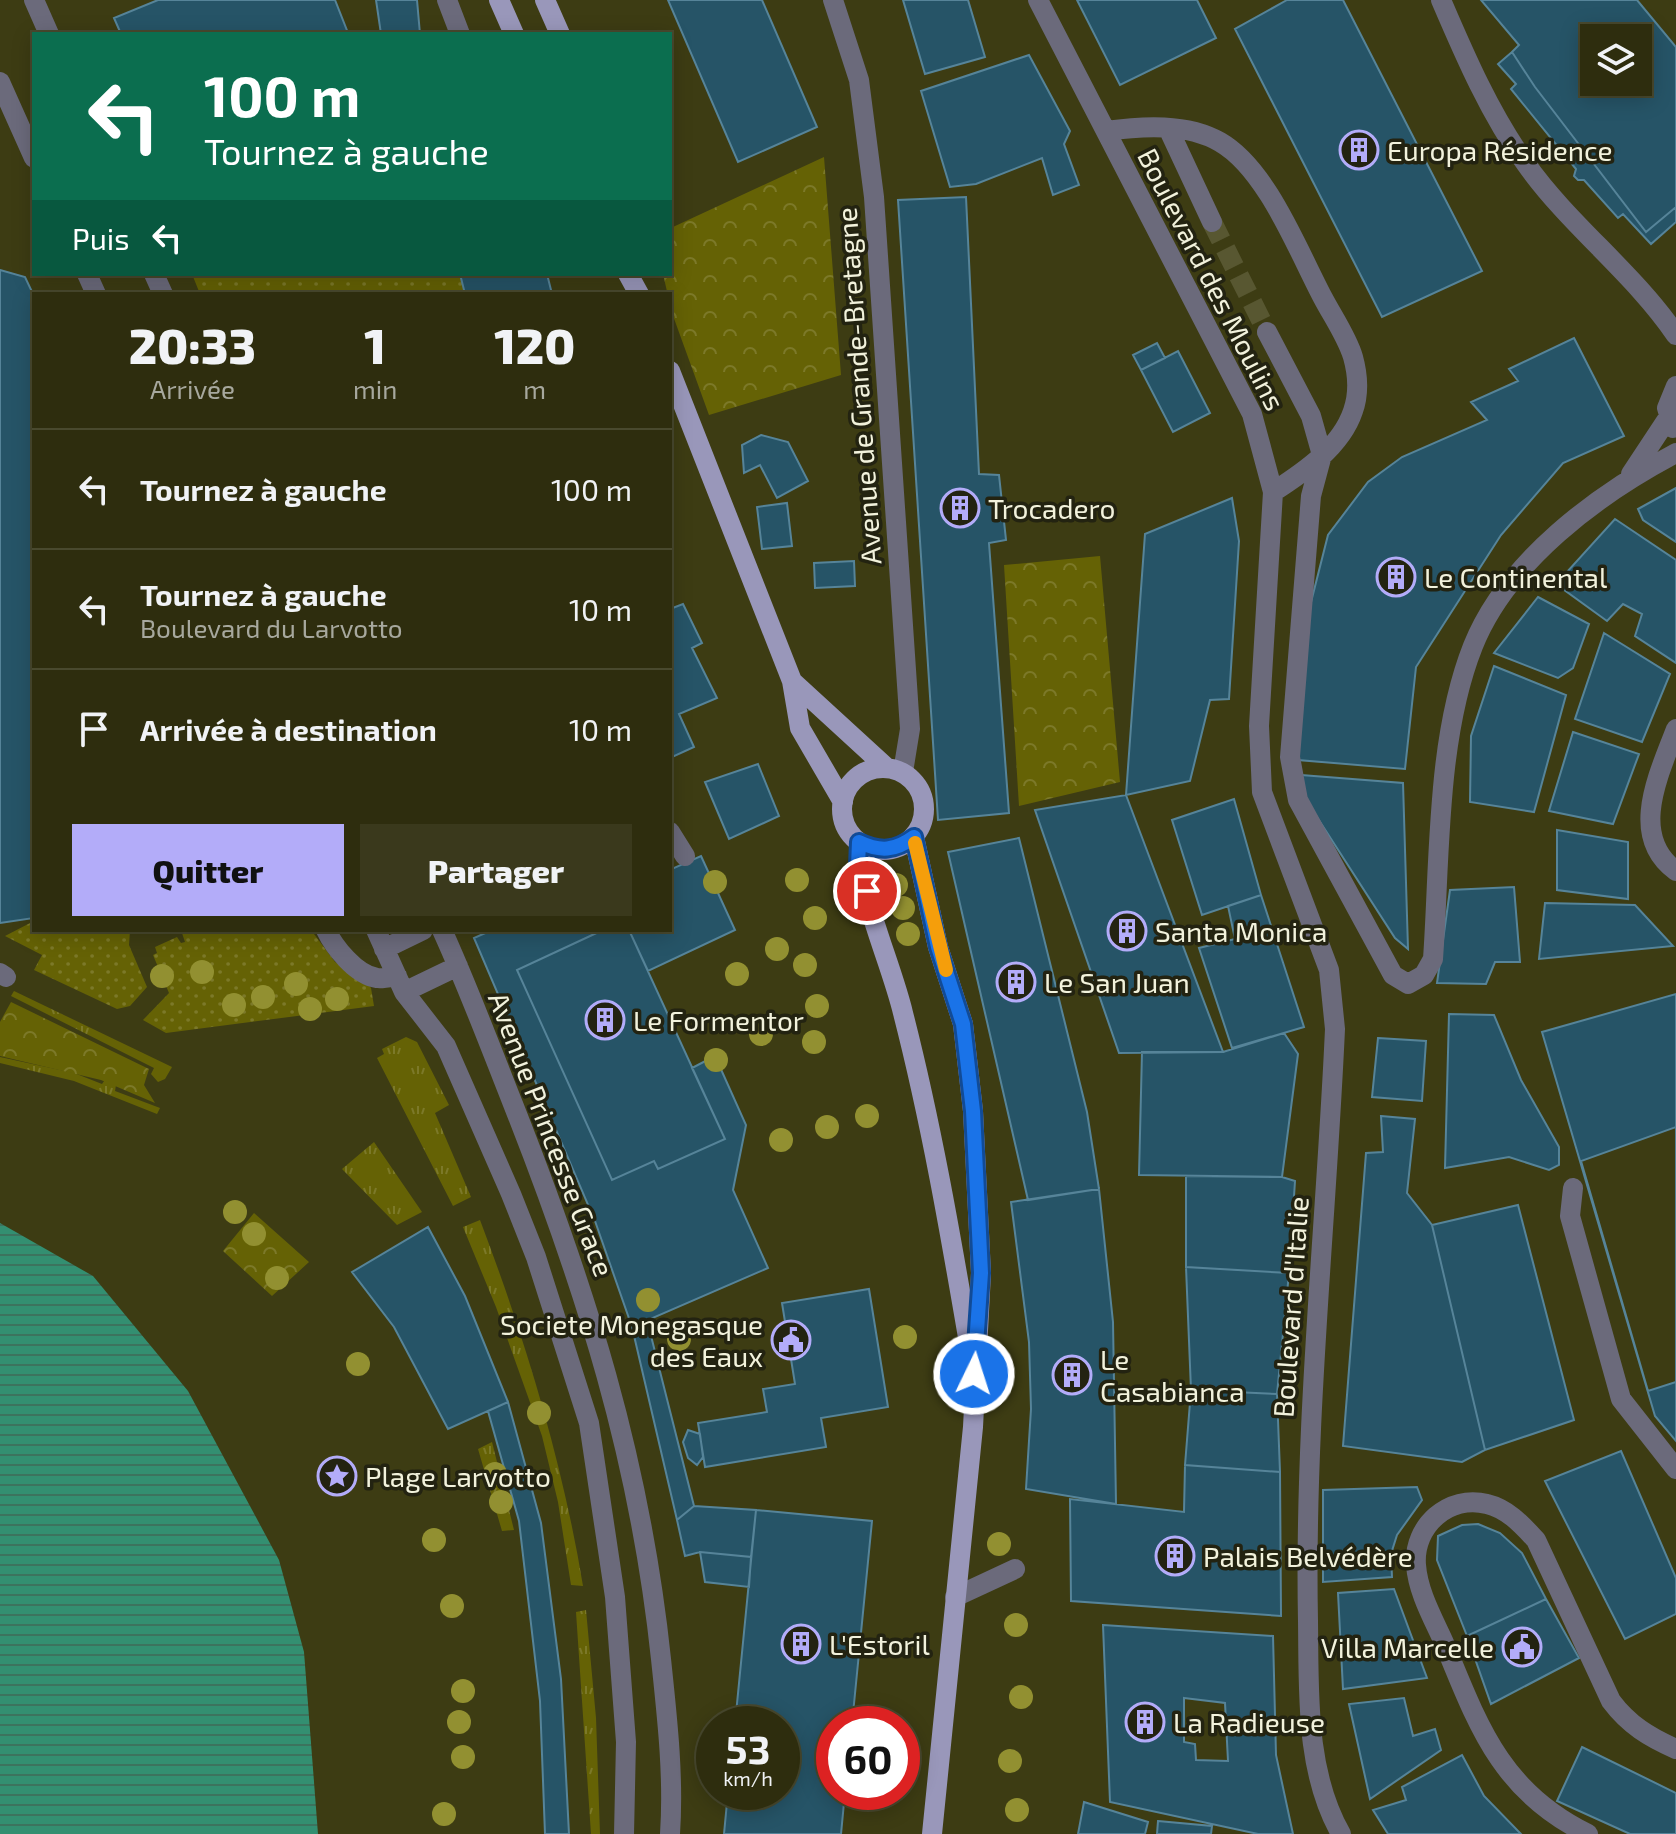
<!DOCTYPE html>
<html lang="fr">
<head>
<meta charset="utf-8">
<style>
	body { margin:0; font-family:"Exo 2",sans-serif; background:#3a391c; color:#f1f3f6; height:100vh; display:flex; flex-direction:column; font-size:30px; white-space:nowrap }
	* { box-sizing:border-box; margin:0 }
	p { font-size:26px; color:#a7a89e }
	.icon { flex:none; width:44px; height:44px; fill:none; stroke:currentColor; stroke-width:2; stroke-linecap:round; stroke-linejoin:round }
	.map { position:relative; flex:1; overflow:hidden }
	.details { position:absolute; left:32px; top:292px; width:640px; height:640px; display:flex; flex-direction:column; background:#2e2d0e; border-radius:0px; box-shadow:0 4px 20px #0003,0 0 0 2px #49492e }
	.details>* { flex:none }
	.banner { position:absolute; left:32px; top:32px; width:640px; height:244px; border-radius:0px; box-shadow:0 4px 20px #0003,0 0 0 2px #49492e; background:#0b6e4f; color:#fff; overflow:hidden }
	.fabs { position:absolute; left:1580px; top:24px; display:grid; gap:16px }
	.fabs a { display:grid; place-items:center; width:72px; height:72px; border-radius:0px; background:#2e2d0e; box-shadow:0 4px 20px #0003,0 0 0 2px #49492e; font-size:40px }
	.speed { position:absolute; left:696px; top:1706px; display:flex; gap:16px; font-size:40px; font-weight:700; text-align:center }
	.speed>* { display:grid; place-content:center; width:104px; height:104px; border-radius:50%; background:#2e2d0e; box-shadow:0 4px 20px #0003,0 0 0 2px #49492e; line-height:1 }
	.speed small { font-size:20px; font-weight:400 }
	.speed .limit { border:12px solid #d22; background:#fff; color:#111 }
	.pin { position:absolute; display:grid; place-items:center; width:68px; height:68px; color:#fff; margin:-34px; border:4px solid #fff; border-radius:50%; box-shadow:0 2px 8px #0007 }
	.me { position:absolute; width:88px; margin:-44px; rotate:4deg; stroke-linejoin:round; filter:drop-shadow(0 0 6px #0008) }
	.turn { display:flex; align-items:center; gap:28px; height:168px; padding:0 40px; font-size:36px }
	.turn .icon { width:104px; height:104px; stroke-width:2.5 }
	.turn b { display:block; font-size:56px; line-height:68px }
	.then { display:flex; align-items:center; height:76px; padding:0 40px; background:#0003; gap:16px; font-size:30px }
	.eta { display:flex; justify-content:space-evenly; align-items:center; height:136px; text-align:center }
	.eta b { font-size:48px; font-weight:800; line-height:56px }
	.primary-button { display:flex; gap:16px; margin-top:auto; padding:16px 40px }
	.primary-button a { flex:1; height:92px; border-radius:0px; background:#b3acf9; color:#111; font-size:32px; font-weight:800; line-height:92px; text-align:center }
	.primary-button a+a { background:#3a391c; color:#f1f3f6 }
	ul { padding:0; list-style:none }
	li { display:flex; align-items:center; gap:24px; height:120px; padding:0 40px; border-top:2px solid #49492e }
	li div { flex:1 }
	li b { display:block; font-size:30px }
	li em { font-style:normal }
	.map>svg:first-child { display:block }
	.grass { fill:url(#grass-tufts) }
	.park { fill:url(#park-crowns) }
	.garden { fill:url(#garden-dots) }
	.water { fill:url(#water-rules) }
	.building { fill:#265467; stroke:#568499; stroke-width:2; fill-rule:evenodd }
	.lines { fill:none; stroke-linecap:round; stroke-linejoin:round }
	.minor-tunnel { stroke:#585731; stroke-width:20; stroke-dasharray:20 10; stroke-linecap:butt }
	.minor { stroke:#6b6a7b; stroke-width:20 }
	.major { stroke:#9997ba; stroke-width:20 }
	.tree { fill:#929031 }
	.route-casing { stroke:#114b97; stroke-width:20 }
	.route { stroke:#1a73e8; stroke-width:14 }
	.slow { stroke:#f59e0b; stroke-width:14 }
	.labels { text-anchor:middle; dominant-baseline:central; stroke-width:7; stroke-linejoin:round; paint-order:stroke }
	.poi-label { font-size:28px; fill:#f2f2dc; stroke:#232311; text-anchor:start }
	.street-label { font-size:28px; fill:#f2f2dc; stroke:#232311 }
</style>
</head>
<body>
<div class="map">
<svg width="1676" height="1834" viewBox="0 0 1676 1834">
	<defs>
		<pattern id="grass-tufts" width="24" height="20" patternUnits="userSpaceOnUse" patternTransform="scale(2)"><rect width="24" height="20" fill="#656205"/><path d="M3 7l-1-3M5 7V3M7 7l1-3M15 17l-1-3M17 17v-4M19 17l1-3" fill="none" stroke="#7c7929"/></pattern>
		<pattern id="park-crowns" width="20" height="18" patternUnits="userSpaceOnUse" patternTransform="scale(2)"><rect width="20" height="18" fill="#656205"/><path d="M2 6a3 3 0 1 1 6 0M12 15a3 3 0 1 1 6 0" fill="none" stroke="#7c7929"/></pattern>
		<pattern id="garden-dots" width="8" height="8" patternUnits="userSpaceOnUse" patternTransform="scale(2)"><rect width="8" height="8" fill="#656205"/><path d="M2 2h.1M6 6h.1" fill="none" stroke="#7c7929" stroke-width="1.8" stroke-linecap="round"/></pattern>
		<pattern id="water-rules" width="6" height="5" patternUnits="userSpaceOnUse" patternTransform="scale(2)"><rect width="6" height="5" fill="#338f71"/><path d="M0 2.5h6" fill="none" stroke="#3c735e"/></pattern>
	</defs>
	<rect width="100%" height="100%" fill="#3d3c13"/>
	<!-- grass -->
	<path class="grass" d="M14,991L172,1067L165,1079L158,1082L151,1074L154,1068L11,996Z
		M406,1037L417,1042L449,1105L435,1113L471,1197L453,1206L377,1058L384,1054L382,1049Z
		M0,1057L74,1073L102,1084L107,1077L116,1085L115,1091L160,1108L157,1114L74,1081L0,1063Z
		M374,1142L422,1212L397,1225L342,1169Z
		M480,1220C525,1339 562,1459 583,1586L571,1585L558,1502L542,1436L496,1307L463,1227Z
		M492,1442L514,1530L502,1531L478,1449Z
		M586,1610L596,1718L600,1834H591L576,1612Z"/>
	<!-- park -->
	<path class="park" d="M824,157L841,375L709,415L672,313L663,274H670L673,227Z
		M1100,556L1120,782L1019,806L1004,565Z
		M11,1002L149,1069L144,1085L155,1103L101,1080L0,1056V1022Z
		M254,1213L309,1262L272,1296L223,1251Z"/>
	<!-- garden -->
	<path class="garden" d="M192,274H460L465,294H200Z
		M34,921V930H130L129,945L147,987L130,1006L117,1009L34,970L42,955L5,936Z
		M181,930H311L335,962L366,981L371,988L374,1006L166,1033L143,1020L169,993L153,955L157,953L155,947L177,937L181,943L185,942Z"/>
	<!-- water -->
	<path class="water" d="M0,1223L93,1276L188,1391L279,1560L304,1652L318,1834H0Z"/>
	<!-- building -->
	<path class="building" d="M158,0H335L348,33L121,34L114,18Z
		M376,0H417L420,34H381Z
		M668,0H762L817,127L738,162Z
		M903,0H968L985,57L925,74Z
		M1077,0H1197L1216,38L1120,85Z
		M1287,0H1343L1482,271L1382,317L1235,29Z
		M1481,0H1637L1676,47V207L1646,232L1535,87L1512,52L1519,45ZM1594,38H1638V82H1594Z
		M1512,52L1535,87L1646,232L1676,207V222L1651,244L1623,214L1618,218L1584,180H1578L1574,176L1576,169L1511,89L1516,84L1498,64Z
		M1029,55L1070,131L1064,144L1079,185L1053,195L1042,158L976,184L950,187L921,91Z
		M966,197L979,474L999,475L1006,540L989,543L1009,813L938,820L898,200Z
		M0,270L25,277L34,296V918L0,923Z
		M460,274H547L552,294H465Z
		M1574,338L1624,436L1563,463L1501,535L1416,667L1405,769L1298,760L1307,618L1328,535L1368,482L1402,457L1487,420L1471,402L1518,381L1509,369Z
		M1157,343L1165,358L1141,370L1133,355Z
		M1178,351L1210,413L1173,432L1141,370Z
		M761,435L788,442L808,481L777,498L760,465L744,473L742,445Z
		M1676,488V542L1643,520L1638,509Z
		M1232,498L1239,541L1229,699L1210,700L1190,781L1126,795L1145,534Z
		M787,503L792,546L762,549L757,507Z
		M1615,519L1676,560V663L1635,636L1642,614L1623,604L1607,621L1556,584Z
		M854,561L855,586L815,588L814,563Z
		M1538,597L1589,624L1573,668L1558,678L1494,653Z
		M683,604L702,643L692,648L717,698L679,714L694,747L670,758V609Z
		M1604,633L1670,674L1642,742L1575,719Z
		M1494,666L1566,695L1534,812L1470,802L1471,736Z
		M1573,732L1639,754L1613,824L1549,811Z
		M758,764L779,816L729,839L705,782Z
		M1301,775L1403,783L1408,949L1395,938L1304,797Z
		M1126,795L1223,1052L1119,1053L1035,810Z
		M1234,799L1261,895L1202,915L1172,820Z
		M1557,830L1628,842V899L1557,890Z
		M1019,838L1087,1112L1099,1189L1028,1200L948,852Z
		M701,856L735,930L648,971L629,930H670V863L672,869Z
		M1514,887L1520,962H1495L1486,984L1437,983L1450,890Z
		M1261,895L1304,1027L1232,1048L1199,948L1235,939L1228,906Z
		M1545,903L1635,905L1673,946L1539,959Z
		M492,930H603L517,970L612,1180L654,1161L658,1169L725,1139L692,1068L715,1056L746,1125L733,1190L768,1268L632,1327L595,1221L474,938Z
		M603,930H629L725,1139L658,1169L654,1161L612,1180L517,970Z
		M1676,994V1441L1655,1416L1542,1032Z
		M1449,1014L1494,1015L1521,1080L1559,1147V1165L1549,1170L1509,1157L1445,1168Z
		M1284,1033L1298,1054L1282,1177L1139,1175L1142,1052H1223Z
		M1378,1038L1426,1041L1422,1101L1372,1097Z
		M1381,1116L1415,1119L1407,1193L1432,1225L1485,1450L1462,1462L1343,1446L1366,1153L1383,1152Z
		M1676,1127V1382L1648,1391L1581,1161Z
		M1186,1176L1282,1177L1295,1181L1289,1273L1186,1267Z
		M1099,1189L1113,1322L1116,1504L1026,1489L1031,1409L1029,1342L1011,1202Z
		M1518,1205L1574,1420L1485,1450L1432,1225Z
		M428,1227L465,1296L508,1402L448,1429L394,1327L352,1272Z
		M1186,1267L1289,1273L1277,1394L1191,1390Z
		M869,1289L888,1407L821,1418L826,1447L705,1467L698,1423L767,1412L763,1389L795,1384L782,1303Z
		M647,1320L694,1506L677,1520L632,1327Z
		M1191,1390L1277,1394L1280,1472L1185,1465Z
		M508,1402L541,1523L561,1679L569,1834H545L540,1701L519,1521L488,1411Z
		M688,1430L700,1434L703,1457L697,1465L688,1458L683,1442Z
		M1621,1451L1676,1578V1614L1625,1639L1545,1481Z
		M1185,1465L1280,1472L1281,1616L1071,1601L1070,1499L1184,1512Z
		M1417,1487L1422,1500L1397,1535L1391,1554L1392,1577L1323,1582V1490Z
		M694,1506L756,1510L751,1557L700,1552L685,1556L677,1520Z
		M756,1510L872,1521L852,1724H834V1792H845L841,1834H724L728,1792H782V1724H735Z
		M1478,1524L1500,1533L1522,1553L1546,1599L1467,1636L1437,1560L1438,1536L1462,1525Z
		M700,1552L751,1557L749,1587L705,1582Z
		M1394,1589L1427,1678L1343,1689L1338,1593Z
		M1546,1599L1579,1658L1491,1704L1467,1636Z
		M1103,1625L1273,1636L1276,1755L1293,1834H1258L1110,1802ZM1184,1698L1225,1703L1228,1761L1196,1760L1195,1744L1184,1742Z
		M1404,1698L1413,1736L1435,1729L1441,1750L1370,1799L1349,1704Z
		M1582,1747L1676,1793V1834H1630L1557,1801Z
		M1462,1755L1484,1796L1521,1834H1388L1373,1810L1406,1800L1402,1787Z
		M1084,1802L1148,1822L1145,1834H1078Z
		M1158,1821L1212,1826L1211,1834H1157Z"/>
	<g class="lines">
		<!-- minor-tunnel -->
		<path class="minor-tunnel" d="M1212,222L1267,332"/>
		<!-- minor -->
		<path class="minor" d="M34,0L49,34
			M447,0L460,34
			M833,0L859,80L874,197L910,729L903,772
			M1038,0L1252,414L1273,492L1259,726L1262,792L1329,970L1335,1029C1326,1227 1304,1424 1308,1621C1309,1692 1305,1771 1341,1834
			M1441,0C1465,56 1490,114 1526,164C1570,226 1633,272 1676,335
			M0,82L34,158
			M1168,128L1212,222
			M1106,131C1142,126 1187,123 1220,142C1267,169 1298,251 1323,298C1333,317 1347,337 1353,357C1358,375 1359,394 1353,411C1341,447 1304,472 1273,492
			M87,274L96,294
			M154,274L163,294
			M1267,332L1311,416L1322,455L1311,496L1290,757L1298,800L1393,975L1408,984L1424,975L1433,959C1440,861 1436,739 1473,646C1507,561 1598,494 1676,453
			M1673,428L1667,408L1676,386
			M1631,474L1668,418
			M1676,729C1659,774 1628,836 1676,871
			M670,832L685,856
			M326,930C334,947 356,975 377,978C382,979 391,977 397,976
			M376,930L404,992L446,1046L511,1194L536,1257L589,1423L615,1597L626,1742L624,1834
			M442,930C468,987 490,1046 513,1104C586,1289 640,1459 661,1659C667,1716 674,1776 670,1834
			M384,949L423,930
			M0,973L6,977
			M404,992L458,966
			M1573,1188L1570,1216L1621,1399L1676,1469
			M955,1597L1015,1569
			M1588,1834C1502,1792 1479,1728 1445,1645C1434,1620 1418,1593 1416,1565C1413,1526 1449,1494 1487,1504C1508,1509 1522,1525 1536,1540L1611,1701C1629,1725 1649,1737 1676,1749"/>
		<!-- major -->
		<path class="major" d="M499,0L514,34
			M545,0L560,34
			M628,274L639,294
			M670,371L792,681L800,728L843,802
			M792,681L887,768
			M842 809a41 41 0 1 1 82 0a41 41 0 1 1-82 0Z
			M914,837L938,947L963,1024L973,1111L981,1273L973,1427L932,1834
			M859,842C857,891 891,962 903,1013C931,1122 950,1232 969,1343"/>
	</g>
	<!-- trees -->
	<g class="tree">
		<circle cx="797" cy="880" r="12"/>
		<circle cx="715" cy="882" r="12"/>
		<circle cx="896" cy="885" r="12"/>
		<circle cx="903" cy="908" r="12"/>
		<circle cx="815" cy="918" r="12"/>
		<circle cx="908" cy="934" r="12"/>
		<circle cx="777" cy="949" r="12"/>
		<circle cx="805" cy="965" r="12"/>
		<circle cx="202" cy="972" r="12"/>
		<circle cx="737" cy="974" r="12"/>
		<circle cx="162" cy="976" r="12"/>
		<circle cx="296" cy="984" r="12"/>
		<circle cx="263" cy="997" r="12"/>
		<circle cx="337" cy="999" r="12"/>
		<circle cx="234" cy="1005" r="12"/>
		<circle cx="817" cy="1006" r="12"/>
		<circle cx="310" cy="1009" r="12"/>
		<circle cx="761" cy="1034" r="12"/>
		<circle cx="814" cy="1042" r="12"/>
		<circle cx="716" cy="1060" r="12"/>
		<circle cx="867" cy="1116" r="12"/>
		<circle cx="827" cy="1127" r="12"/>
		<circle cx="781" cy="1140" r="12"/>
		<circle cx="235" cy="1212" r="12"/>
		<circle cx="254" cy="1234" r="12"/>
		<circle cx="277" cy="1278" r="12"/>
		<circle cx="648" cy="1300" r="12"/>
		<circle cx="905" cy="1337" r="12"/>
		<circle cx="679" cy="1339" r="12"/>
		<circle cx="358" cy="1364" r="12"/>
		<circle cx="539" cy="1413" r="12"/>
		<circle cx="495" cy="1474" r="12"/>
		<circle cx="501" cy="1502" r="12"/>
		<circle cx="434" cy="1540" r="12"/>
		<circle cx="999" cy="1544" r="12"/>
		<circle cx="452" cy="1606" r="12"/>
		<circle cx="1016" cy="1625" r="12"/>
		<circle cx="463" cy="1691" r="12"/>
		<circle cx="1021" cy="1697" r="12"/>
		<circle cx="459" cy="1722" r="12"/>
		<circle cx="463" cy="1757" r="12"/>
		<circle cx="1010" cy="1761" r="12"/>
		<circle cx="1017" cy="1810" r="12"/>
		<circle cx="444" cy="1814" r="12"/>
	</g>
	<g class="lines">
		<!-- route casing -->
		<g class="route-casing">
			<path id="route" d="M867,891L858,866L859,842C880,852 895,851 914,837L938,947L963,1024L973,1111L981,1273L974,1374"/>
		</g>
		<!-- route -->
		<use href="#route" class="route"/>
		<!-- slow -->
		<path class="slow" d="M915,843L946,970"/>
	</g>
	<!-- icons -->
	<defs>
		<g id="building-ring" transform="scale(2)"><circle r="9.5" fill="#232311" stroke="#b3acf9" stroke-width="1.5"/><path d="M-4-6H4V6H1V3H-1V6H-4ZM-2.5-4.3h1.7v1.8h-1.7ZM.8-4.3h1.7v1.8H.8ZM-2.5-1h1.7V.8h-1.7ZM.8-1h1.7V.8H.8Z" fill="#b3acf9"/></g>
		<g id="civic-ring" transform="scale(2)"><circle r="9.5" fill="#232311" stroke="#b3acf9" stroke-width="1.5"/><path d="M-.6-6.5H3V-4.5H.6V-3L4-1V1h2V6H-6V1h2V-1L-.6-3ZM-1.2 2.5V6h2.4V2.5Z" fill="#b3acf9"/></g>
		<g id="sight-ring" transform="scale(2)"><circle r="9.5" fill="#232311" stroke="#b3acf9" stroke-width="1.5"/><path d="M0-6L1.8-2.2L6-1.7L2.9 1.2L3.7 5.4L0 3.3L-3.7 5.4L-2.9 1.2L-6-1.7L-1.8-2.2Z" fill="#b3acf9"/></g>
	</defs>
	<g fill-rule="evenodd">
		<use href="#building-ring" x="1359" y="150"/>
		<use href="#building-ring" x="960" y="508"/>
		<use href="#building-ring" x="1396" y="577"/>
		<use href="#building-ring" x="1127" y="931"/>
		<use href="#building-ring" x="1016" y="982"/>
		<use href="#building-ring" x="605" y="1020"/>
		<use href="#civic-ring" x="791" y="1340"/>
		<use href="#building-ring" x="1072" y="1375"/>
		<use href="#sight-ring" x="337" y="1476"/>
		<use href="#building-ring" x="1175" y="1556"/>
		<use href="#building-ring" x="801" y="1644"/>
		<use href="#civic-ring" x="1522" y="1647"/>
		<use href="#building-ring" x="1145" y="1722"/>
	</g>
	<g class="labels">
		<!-- poi labels -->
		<g class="poi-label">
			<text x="1387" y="150">Europa Résidence</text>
			<text x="988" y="508">Trocadero</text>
			<text x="1424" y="577">Le Continental</text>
			<text x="1155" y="931">Santa Monica</text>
			<text x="1044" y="982">Le San Juan</text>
			<text x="633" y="1020">Le Formentor</text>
			<text x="763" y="1324" text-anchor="end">Societe Monegasque<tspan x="763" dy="32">des Eaux</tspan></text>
			<text x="1100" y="1359">Le<tspan x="1100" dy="32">Casabianca</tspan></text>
			<text x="365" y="1476">Plage Larvotto</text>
			<text x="1203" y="1556">Palais Belvédère</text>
			<text x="829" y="1644">L'Estoril</text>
			<text x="1494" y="1647" text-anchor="end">Villa Marcelle</text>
			<text x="1173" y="1722">La Radieuse</text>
		</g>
		<!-- street labels -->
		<g class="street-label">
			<text transform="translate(1212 279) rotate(63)">Boulevard des Moulins</text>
			<text transform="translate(858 386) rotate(-94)">Avenue de Grande-Bretagne</text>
			<text transform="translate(552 1134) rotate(69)">Avenue Princesse Grace</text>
			<text transform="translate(1290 1307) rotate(-86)">Boulevard d'Italie</text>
		</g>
	</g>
</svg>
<div class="fabs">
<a><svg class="icon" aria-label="layers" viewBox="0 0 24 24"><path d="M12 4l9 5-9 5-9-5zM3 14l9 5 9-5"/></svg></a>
</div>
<div class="speed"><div>53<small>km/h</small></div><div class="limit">60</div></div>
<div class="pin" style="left:867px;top:891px;background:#d93025"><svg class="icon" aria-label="arrive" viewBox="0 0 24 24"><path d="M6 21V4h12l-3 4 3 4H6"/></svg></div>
<svg class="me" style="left:974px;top:1374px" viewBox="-20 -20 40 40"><circle r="17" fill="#1a73e8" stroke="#fff" stroke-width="3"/><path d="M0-11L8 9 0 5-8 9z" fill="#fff"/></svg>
<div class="banner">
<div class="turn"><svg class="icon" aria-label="left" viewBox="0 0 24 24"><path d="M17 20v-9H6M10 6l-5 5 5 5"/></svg><div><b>100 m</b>Tournez à gauche</div></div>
<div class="then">Puis<svg class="icon" aria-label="left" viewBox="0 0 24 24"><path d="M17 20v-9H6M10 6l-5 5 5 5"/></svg></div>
</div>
<section class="details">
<div class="eta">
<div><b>20:33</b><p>Arrivée</p></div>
<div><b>1</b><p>min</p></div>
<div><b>120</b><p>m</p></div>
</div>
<ul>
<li><svg class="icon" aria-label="left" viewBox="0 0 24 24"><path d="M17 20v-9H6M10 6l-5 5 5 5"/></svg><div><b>Tournez à gauche</b></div><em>100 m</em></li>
<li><svg class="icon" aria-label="left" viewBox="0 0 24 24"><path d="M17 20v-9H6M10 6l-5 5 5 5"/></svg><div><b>Tournez à gauche</b><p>Boulevard du Larvotto</p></div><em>10 m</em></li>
<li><svg class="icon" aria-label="arrive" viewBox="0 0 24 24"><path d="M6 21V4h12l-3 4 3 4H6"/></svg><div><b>Arrivée à destination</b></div><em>10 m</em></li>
</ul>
<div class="primary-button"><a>Quitter</a><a>Partager</a></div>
</section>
</div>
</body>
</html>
